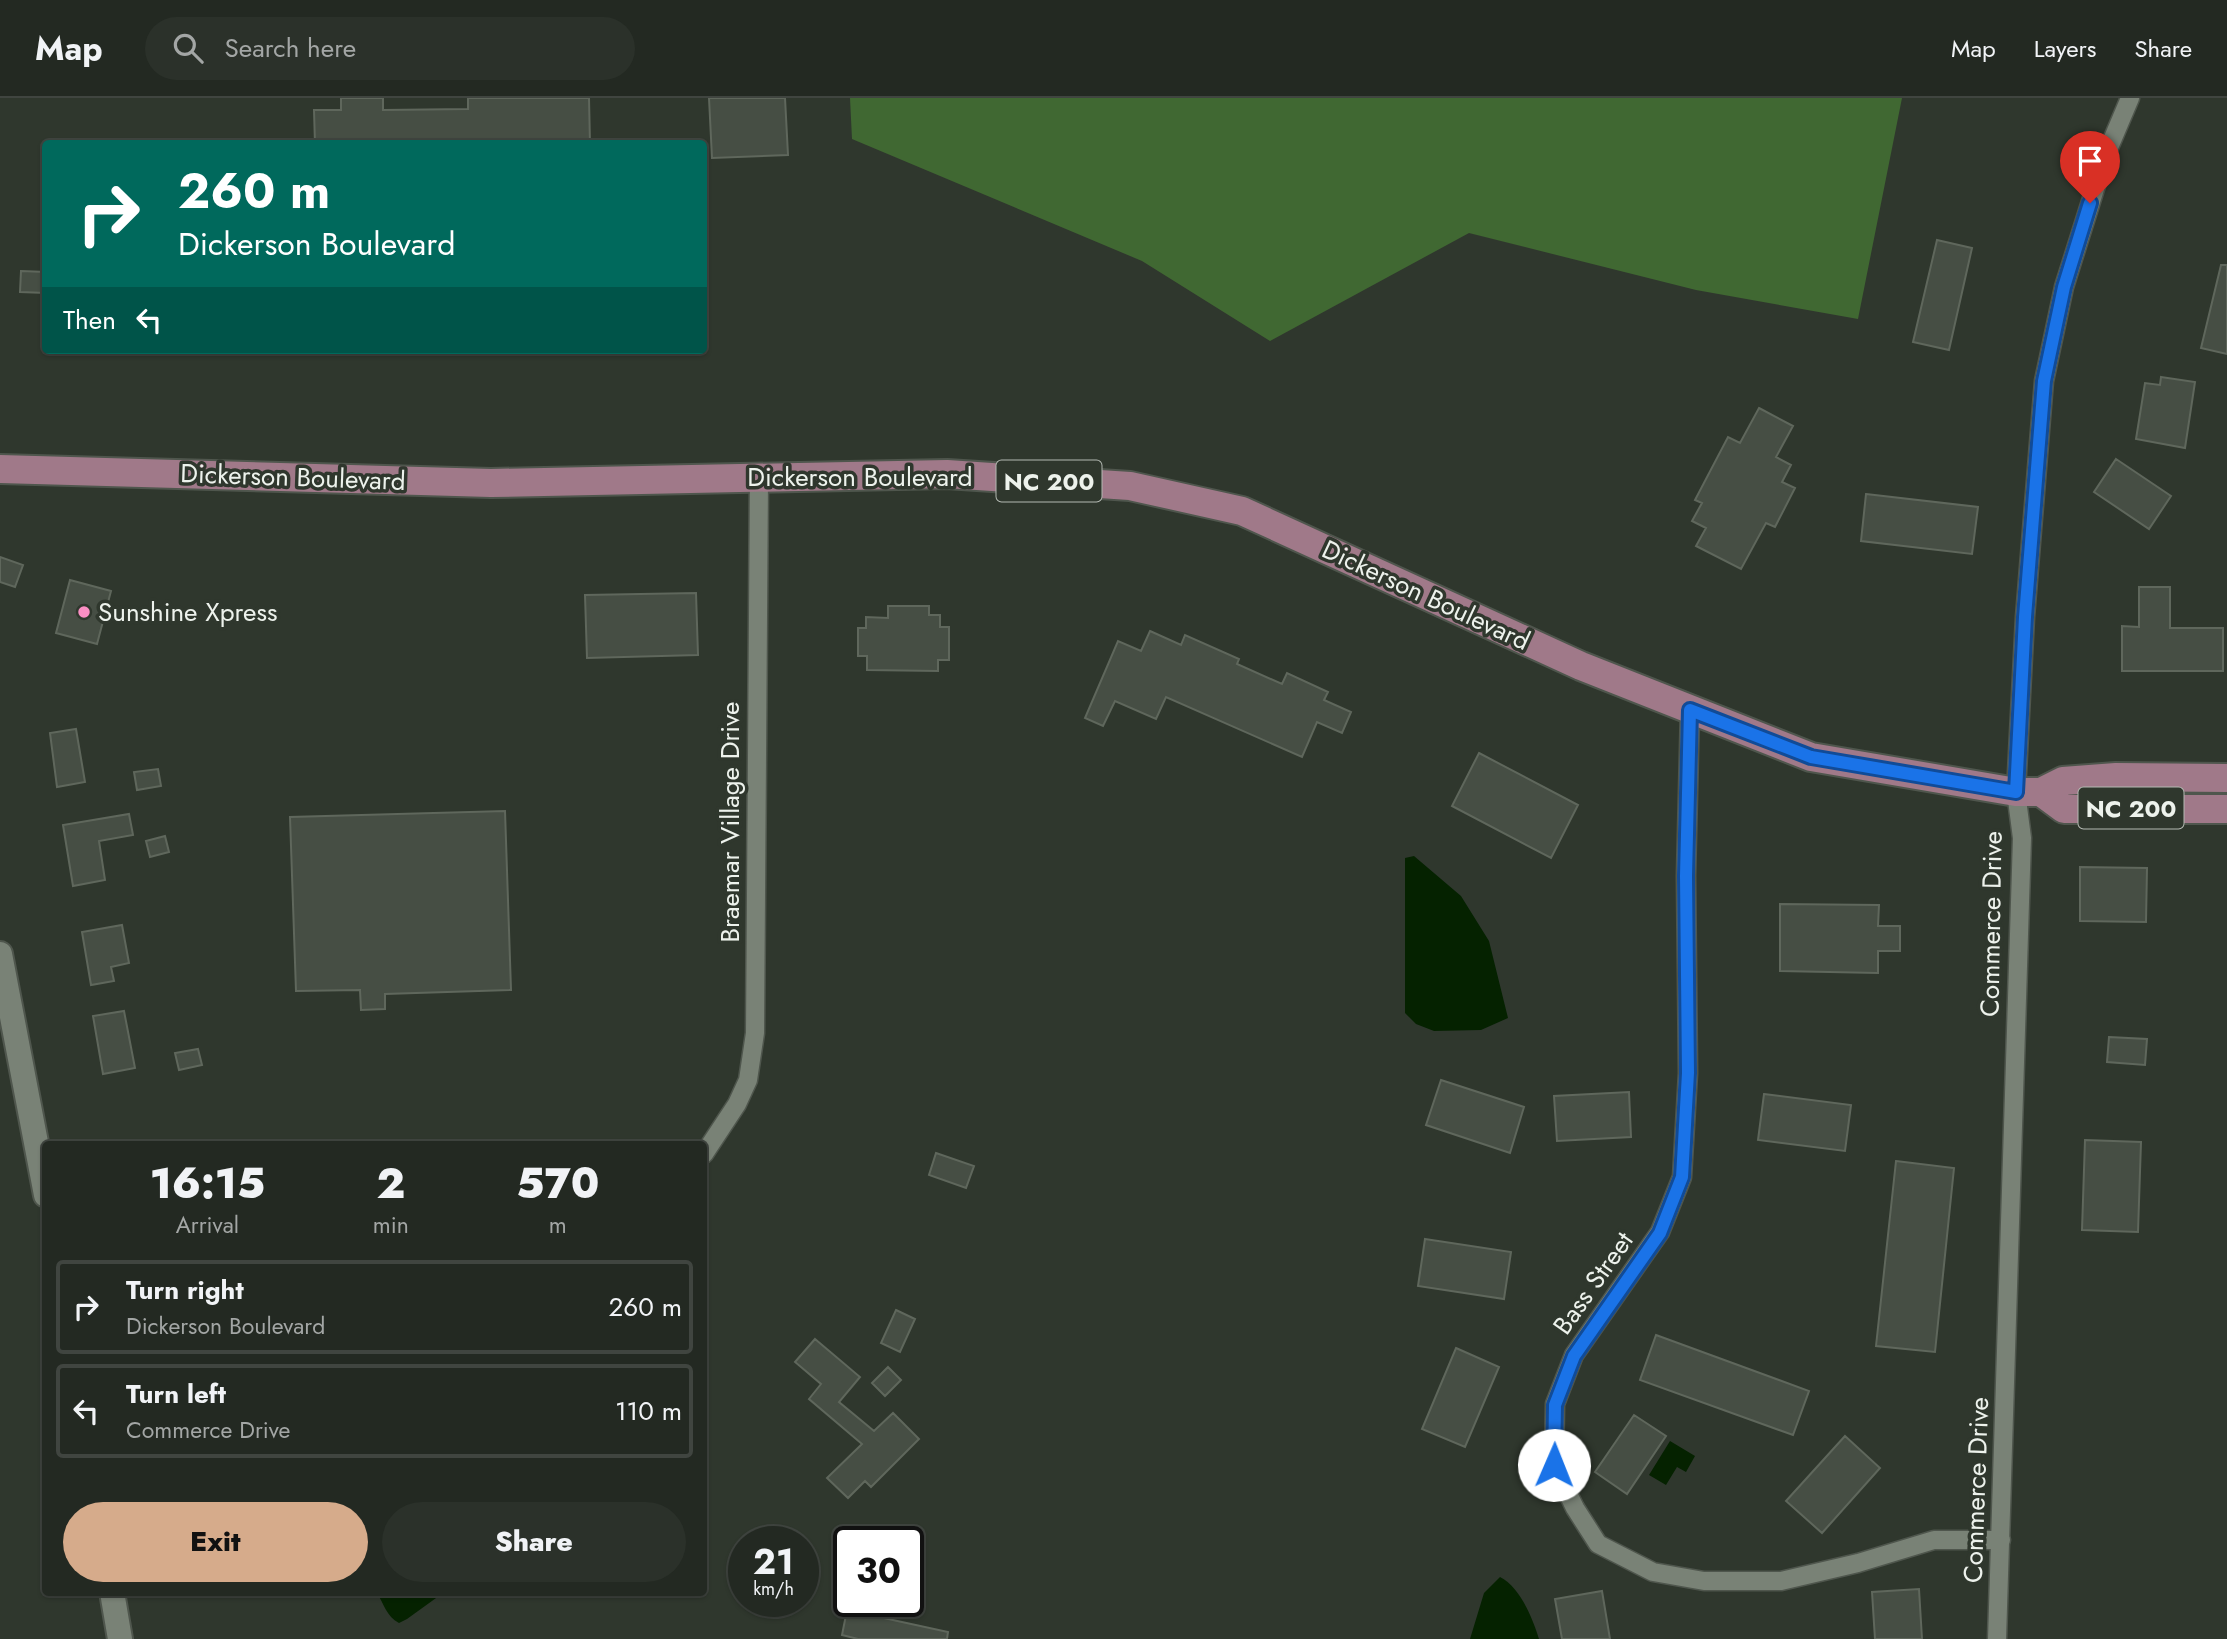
<!DOCTYPE html>
<html lang="en">
<head>
<meta charset="utf-8">
<style>
	body { margin:0; font-family:Jost,sans-serif; background:#2b312a; color:#f1f3f6; height:100vh; display:flex; flex-direction:column; font-size:26px; white-space:nowrap }
	* { box-sizing:border-box; margin:0 }
	p { font-size:23px; color:#a3a6a5 }
	.icon { flex:none; width:38px; height:38px; fill:none; stroke:currentColor; stroke-width:2; stroke-linecap:round; stroke-linejoin:round }
	.map { position:relative; flex:1; overflow:hidden }
	.details { position:absolute; left:42px; top:1043px; width:665px; height:455px; display:flex; flex-direction:column; background:#232922; border-radius:7px; box-shadow:0 2px 5px #0004,0 0 0 2px #404540 }
	.details>* { flex:none }
	.banner { position:absolute; left:42px; top:42px; width:665px; height:214px; border-radius:7px; box-shadow:0 2px 5px #0004,0 0 0 2px #404540; background:#00695c; color:#fff; overflow:hidden }
	.speed { position:absolute; left:728px; top:1428px; display:flex; gap:14px; font-size:35px; font-weight:700; text-align:center }
	.speed>* { display:grid; place-content:center; width:91px; height:91px; border-radius:50%; background:#232922; box-shadow:0 2px 5px #0004,0 0 0 2px #404540; line-height:1 }
	.speed small { font-size:18px; font-weight:400 }
	.speed .limit { border:4px solid #111; border-radius:10px; background:#fff; color:#111 }
	.pin { position:absolute; display:grid; place-items:center; width:60px; height:60px; color:#fff; margin:-72px -30px; border-radius:50% 50% 50% 0; rotate:-45deg; box-shadow:0 0 7px #0007 }
	.pin .icon { rotate:45deg }
	.me { position:absolute; width:77px; margin:-38px; rotate:1deg; stroke-linejoin:round; filter:drop-shadow(0 0 5px #0008) }
	.turn { display:flex; align-items:center; gap:24px; height:147px; padding:0 21px; font-size:32px }
	.turn .icon { width:91px; height:91px; stroke-width:2.5 }
	.turn b { display:block; font-size:49px; line-height:60px }
	.then { display:flex; align-items:center; height:66px; padding:0 21px; background:#0003; gap:14px; font-size:26px }
	.eta { display:flex; justify-content:space-evenly; align-items:center; height:119px; text-align:center }
	.eta b { font-size:42px; font-weight:800; line-height:49px }
	.button { display:flex; gap:14px; margin-top:auto; padding:14px 21px }
	.button a { flex:1; height:80px; border-radius:42px; background:#d6ab8b; color:#111; font-size:28px; font-weight:800; line-height:80px; text-align:center }
	.button a+a { background:#2b312a; color:#f1f3f6 }
	ul { padding:0; list-style:none }
	li { display:flex; align-items:center; gap:21px; height:94px; margin:0 14px 10px; padding:0 7px; border:4px solid #404540; border-radius:7px }
	li div { flex:1 }
	li b { display:block; font-size:26px }
	li em { font-style:normal }
	header { display:flex; align-items:center; gap:42px; box-sizing:border-box; height:98px; padding:0 35px; background:#232922; border-bottom:2px solid #404540 }
	header strong { font-size:33px }
	nav { display:flex; gap:38px; margin-inline-start:auto; font-size:24px }
	.search { width:490px; height:63px; background:#2b312a; display:flex; align-items:center; gap:18px; box-sizing:border-box; padding:0 24px; border-radius:38px; color:#a3a6a5; font-size:26px }
	.map>svg:first-child { display:block }
	.forest { fill:#406832 }
	.water { fill:#052200 }
	.building { fill:#464e44; stroke:#5f675c; stroke-width:2 }
	.lines { fill:none; stroke-linecap:round; stroke-linejoin:round }
	.minor-casing { stroke:#4f564d; stroke-width:21 }
	.secondary-casing { stroke:#4f564d; stroke-width:28 }
	.primary-casing { stroke:#4f564d; stroke-width:32 }
	.minor { stroke:#798276; stroke-width:18 }
	.secondary { stroke:#798276; stroke-width:24 }
	.primary { stroke:#a07989; stroke-width:28 }
	.route-casing { stroke:#114b97; stroke-width:18 }
	.route { stroke:#1a73e8; stroke-width:12 }
	.poi-dot { fill:#fb8fc4; stroke:#2f372d; stroke-width:2.5 }
	.labels { text-anchor:middle; dominant-baseline:central; stroke-width:7; stroke-linejoin:round; paint-order:stroke }
	.shield { fill:#2f372d; stroke:#b4bab3; stroke-width:2 }
	.shield-label { font-size:24px; font-weight:bold; fill:#edf2ec }
	.street-label { font-size:26px; fill:#edf2ec; stroke:#2f372d }
	.poi-label { font-size:26px; fill:#edf2ec; stroke:#2f372d; text-anchor:start }
</style>
</head>
<body>
<header>
<strong>Map</strong>
<div class="search"><svg class="icon" aria-label="search" viewBox="0 0 24 24"><circle cx="10" cy="10" r="6"/><path d="M15 15l6 6"/></svg>Search here</div>
<nav><a>Map</a><a>Layers</a><a>Share</a></nav>
</header>
<div class="map">
<svg width="2227" height="1541" viewBox="0 0 2227 1541">
	<rect width="100%" height="100%" fill="#2f372d"/>
	<!-- forest -->
	<path class="forest" d="M850,0H1902L1858,221L1696,192L1469,135L1270,243L1142,163L852,41Z"/>
	<!-- water -->
	<path class="water" d="M1414,758L1461,798L1489,843L1508,920L1481,932L1434,933L1416,926L1405,915V760Z
		M1670,1343L1695,1358L1686,1374L1677,1369L1666,1387L1649,1377Z
		M1500,1479C1520,1489 1533,1521 1539,1541H1470L1484,1495Z
		M377,1495H443L407,1521L399,1525C386,1518 384,1506 377,1495Z"/>
	<!-- building -->
	<path class="building" d="M341,0H383V12L468,11V0H589L590,46H315L314,12H341Z
		M709,0H785L788,57L712,60Z
		M1937,142L1972,150L1949,252L1913,244Z
		M2221,167H2227V256L2201,250Z
		M21,173L46,174V195L20,194Z
		M2161,279L2195,284L2185,350L2136,341L2145,285L2160,287Z
		M1759,310L1793,328L1776,359L1791,367L1782,384L1795,390L1775,429L1766,425L1741,471L1696,448L1706,430L1692,423L1702,405L1695,402L1728,339L1740,345Z
		M2116,361L2171,398L2149,431L2094,394Z
		M1866,396L1978,409L1972,456L1861,443Z
		M0,459L23,467L15,489L0,484Z
		M70,482L111,493L97,546L56,535Z
		M2139,489H2170V530H2223V573H2122V528L2139,529Z
		M696,495L698,557L587,560L585,497Z
		M888,508H929V517H940V529H949V562H938V573L867,572V558H858V530H866V519L888,520Z
		M1150,533L1181,547L1185,537L1239,561L1237,566L1282,586L1287,575L1328,594L1324,602L1351,614L1342,635L1317,624L1302,659L1166,599L1156,621L1115,603L1103,628L1085,620L1118,543L1141,553Z
		M76,631L85,684L57,689L50,635Z
		M1479,655L1578,707L1551,760L1452,708Z
		M158,671L161,688L137,692L134,674Z
		M505,713L511,892L385,896V911L361,912L360,892L296,893L290,719Z
		M129,716L133,737L99,743L105,782L73,788L63,727Z
		M165,738L169,754L150,759L146,743Z
		M2080,769L2147,770L2146,824L2080,823Z
		M1780,806L1879,807L1878,828H1900V853H1878V875L1780,873Z
		M122,827L129,865L111,869L114,883L91,887L82,834Z
		M124,913L135,970L103,976L93,918Z
		M2109,939L2147,941L2145,967L2107,964Z
		M198,951L202,967L179,972L175,955Z
		M1441,982L1524,1009L1510,1055L1426,1027Z
		M1629,994L1631,1039L1557,1043L1554,998Z
		M1764,996L1851,1007L1845,1053L1758,1042Z
		M2085,1042L2141,1044L2138,1134L2082,1132Z
		M936,1055L974,1068L966,1090L929,1077Z
		M1896,1063L1954,1070L1935,1254L1876,1248Z
		M1425,1141L1511,1154L1504,1201L1418,1188Z
		M896,1212L915,1221L900,1254L881,1245Z
		M1656,1237L1809,1293L1793,1337L1640,1282Z
		M815,1241L860,1279L839,1304L874,1333L893,1315L919,1341L871,1389L865,1383L848,1400L827,1380L862,1346L809,1301L821,1286L795,1264Z
		M1456,1250L1499,1269L1465,1349L1422,1331Z
		M888,1269L901,1282L885,1298L872,1285Z
		M1634,1317L1666,1338L1627,1396L1595,1374Z
		M1845,1338L1880,1370L1822,1435L1786,1403Z
		M1919,1491L1922,1541H1875L1872,1494Z
		M1602,1493L1610,1541H1562L1555,1501Z
		M847,1512L948,1534L947,1541H858L842,1537Z"/>
	<g class="lines">
		<!-- minor casing -->
		<g class="minor-casing">
			<path id="minor" d="M1690,612L1686,778L1688,975L1682,1079L1660,1134L1574,1257L1555,1306L1554,1367L1575,1410L1598,1446L1653,1474L1704,1483H1781L1858,1465L1934,1442H2001
				M704,1056L737,1006L748,982L755,935L759,379
				M1997,1541L2022,740L2016,694L2025,519L2044,283L2064,189L2105,59L2130,0"/>
		</g>
		<!-- secondary casing -->
		<g class="secondary-casing">
			<path id="secondary" d="M0,856L46,1097
				M112,1494L120,1541"/>
		</g>
		<!-- primary casing -->
		<g class="primary-casing">
			<path id="primary" d="M0,371L491,385L947,376L1130,388L1242,413L1581,568L1811,659L2016,694H2041L2063,683L2116,679L2227,680
				M2041,694L2064,711H2227"/>
		</g>
		<!-- minor -->
		<use href="#minor" class="minor"/>
		<!-- secondary -->
		<use href="#secondary" class="secondary"/>
		<!-- primary -->
		<use href="#primary" class="primary"/>
	</g>
	<g class="lines">
		<!-- route casing -->
		<g class="route-casing">
			<path id="route" d="M1554,1367L1555,1307L1574,1258L1660,1135L1682,1079L1688,975L1686,778L1690,612L1811,659L2016,694L2025,519L2044,283L2064,189L2090,105"/>
		</g>
		<!-- route -->
		<use href="#route" class="route"/>
	</g>
	<!-- markers -->
	<circle class="poi-dot" cx="84" cy="514" r="7"/>
	<g class="labels">
		<!-- shield labels -->
		<g class="shield">
			<rect x="996.5" y="362.5" width="105" height="41" rx="5"/>
			<rect x="2078.5" y="689.5" width="105" height="41" rx="5"/>
		</g>
		<g class="shield-label">
			<text x="1049" y="383">NC 200</text>
			<text x="2131" y="710">NC 200</text>
		</g>
		<!-- street labels -->
		<g class="street-label">
			<text transform="translate(293 379) rotate(2)">Dickerson Boulevard</text>
			<text x="860" y="379">Dickerson Boulevard</text>
			<text transform="translate(1426 497) rotate(25)">Dickerson Boulevard</text>
			<text transform="translate(730 724) rotate(-90)">Braemar Village Drive</text>
			<text transform="translate(1991 826) rotate(-89)">Commerce Drive</text>
			<text transform="translate(1593 1185) rotate(-55)">Bass Street</text>
			<text transform="translate(1976 1392) rotate(-88)">Commerce Drive</text>
		</g>
		<!-- poi labels -->
		<g class="poi-label">
			<text x="98" y="514">Sunshine Xpress</text>
		</g>
	</g>
</svg>
<div class="speed"><div>21<small>km/h</small></div><div class="limit">30</div></div>
<div class="pin" style="left:2090px;top:105px;background:#d93025"><svg class="icon" aria-label="arrive" viewBox="0 0 24 24"><path d="M6 21V4h12l-3 4 3 4H6"/></svg></div>
<svg class="me" style="left:1554px;top:1367px" viewBox="-20 -20 40 40"><circle r="19" fill="#fff"/><path d="M0-13L10 11 0 6-10 11z" fill="#1a73e8"/></svg>
<div class="banner">
<div class="turn"><svg class="icon" aria-label="right" viewBox="0 0 24 24"><path d="M7 20v-9h11M14 6l5 5-5 5"/></svg><div><b>260 m</b>Dickerson Boulevard</div></div>
<div class="then">Then<svg class="icon" aria-label="left" viewBox="0 0 24 24"><path d="M17 20v-9H6M10 6l-5 5 5 5"/></svg></div>
</div>
<section class="details">
<div class="eta">
<div><b>16:15</b><p>Arrival</p></div>
<div><b>2</b><p>min</p></div>
<div><b>570</b><p>m</p></div>
</div>
<ul>
<li><svg class="icon" aria-label="right" viewBox="0 0 24 24"><path d="M7 20v-9h11M14 6l5 5-5 5"/></svg><div><b>Turn right</b><p>Dickerson Boulevard</p></div><em>260 m</em></li>
<li><svg class="icon" aria-label="left" viewBox="0 0 24 24"><path d="M17 20v-9H6M10 6l-5 5 5 5"/></svg><div><b>Turn left</b><p>Commerce Drive</p></div><em>110 m</em></li>
</ul>
<div class="button"><a>Exit</a><a>Share</a></div>
</section>
</div>
</body>
</html>
